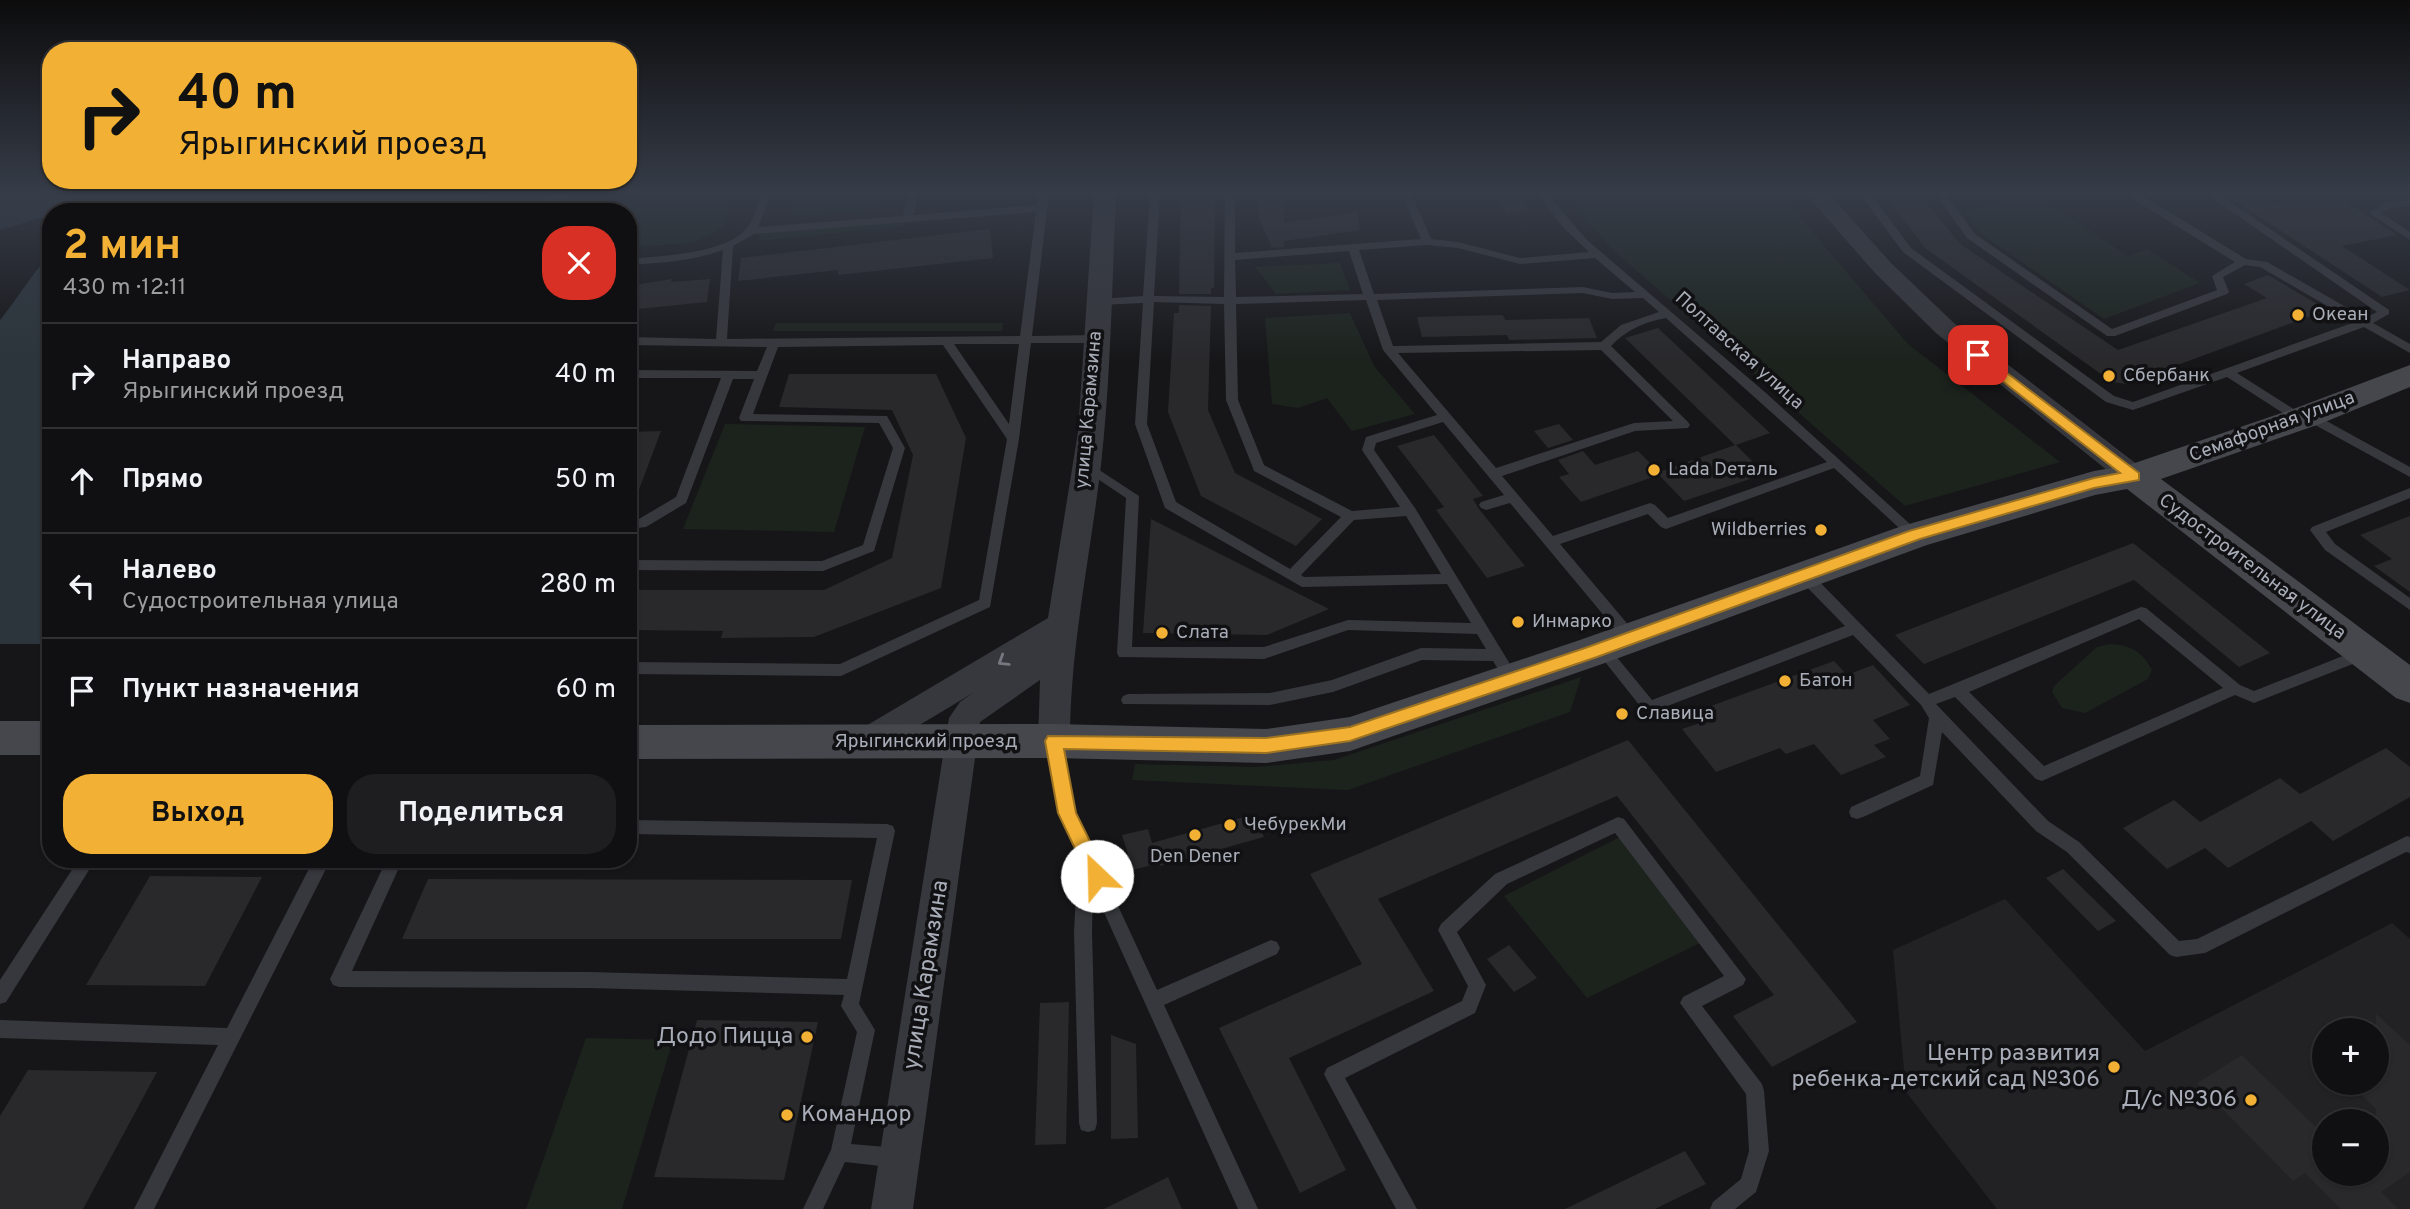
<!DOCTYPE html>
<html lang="ru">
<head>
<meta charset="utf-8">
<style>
	body { margin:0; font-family:Overpass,sans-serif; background:#1e1e20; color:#f1f3f6; height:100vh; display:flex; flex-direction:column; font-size:26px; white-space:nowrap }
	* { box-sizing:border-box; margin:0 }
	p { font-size:23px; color:#9c9d9f }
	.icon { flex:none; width:38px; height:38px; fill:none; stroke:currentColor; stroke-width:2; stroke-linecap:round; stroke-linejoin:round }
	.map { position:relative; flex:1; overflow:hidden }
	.panel { position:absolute; left:42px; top:203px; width:595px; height:665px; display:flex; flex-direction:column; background:#101012; border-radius:28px; box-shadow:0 2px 5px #0004,0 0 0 2px #303032 }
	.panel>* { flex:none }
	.top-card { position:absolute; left:42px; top:42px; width:595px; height:147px; border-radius:28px; box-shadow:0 2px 5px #0004,0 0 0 2px #303032; background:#f2b134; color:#111; overflow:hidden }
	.buttons { position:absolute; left:2312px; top:1018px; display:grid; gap:14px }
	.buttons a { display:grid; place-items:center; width:77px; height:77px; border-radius:50%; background:#101012; box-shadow:0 2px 5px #0004,0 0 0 2px #303032; font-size:35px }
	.pin { position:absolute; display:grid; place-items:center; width:60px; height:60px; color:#fff; margin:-30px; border-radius:14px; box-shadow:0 4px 10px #0006 }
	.me { position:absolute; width:77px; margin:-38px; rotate:336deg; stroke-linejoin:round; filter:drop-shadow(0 0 5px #0008) }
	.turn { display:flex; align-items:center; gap:24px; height:147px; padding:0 21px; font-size:32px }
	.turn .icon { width:91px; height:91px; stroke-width:2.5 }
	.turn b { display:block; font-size:49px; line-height:60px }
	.round { display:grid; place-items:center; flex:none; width:74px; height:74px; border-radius:28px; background:#1e1e20 }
	.headline { display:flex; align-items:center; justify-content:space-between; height:119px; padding:0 21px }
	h1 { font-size:42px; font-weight:700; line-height:52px; color:#f2b134 }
	.action { display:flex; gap:14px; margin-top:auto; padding:14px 21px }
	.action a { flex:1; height:80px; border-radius:28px; background:#f2b134; color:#111; font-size:28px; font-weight:700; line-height:80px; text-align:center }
	.action a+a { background:#1e1e20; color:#f1f3f6 }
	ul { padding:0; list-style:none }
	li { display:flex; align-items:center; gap:21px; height:105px; padding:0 21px; border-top:2px solid #303032 }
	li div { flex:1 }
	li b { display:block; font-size:26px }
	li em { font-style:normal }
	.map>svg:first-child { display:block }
	.built { fill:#222225; fill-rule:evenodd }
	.green { fill:#1c231d }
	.water { fill:#2c353c }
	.building { fill:#29292c }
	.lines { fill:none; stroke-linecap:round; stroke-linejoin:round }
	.lane { fill:#37383d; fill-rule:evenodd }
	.street { fill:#37383d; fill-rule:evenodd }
	.secondary { fill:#45474d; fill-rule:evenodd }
	.oneway { stroke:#757881 }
	.route { fill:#f2b134; stroke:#9d7322; stroke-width:2 }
	.poi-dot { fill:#f2b134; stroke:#111113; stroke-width:2.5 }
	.labels { text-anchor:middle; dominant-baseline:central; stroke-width:7; stroke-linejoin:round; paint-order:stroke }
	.poi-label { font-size:19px; fill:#a8adb8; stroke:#111113; text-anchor:start }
	.street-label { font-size:19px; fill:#a8adb8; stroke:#111113 }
	.near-street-label { font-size:23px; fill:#a8adb8; stroke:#111113 }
	.near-poi-label { font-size:23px; fill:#a8adb8; stroke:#111113; text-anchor:end }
</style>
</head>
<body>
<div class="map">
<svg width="2410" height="1209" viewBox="0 0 2410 1209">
	<rect width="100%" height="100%" fill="#161618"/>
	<!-- built -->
	<path class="built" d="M2005,899L2145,1051L2392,923L2410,939V1209H1997L1906,1092L1893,950ZM2324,1031H2376V1083H2324ZM2324,1122H2376V1174H2324Z"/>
	<!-- green -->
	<path class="green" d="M626,193H733L723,227L693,243L628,247V212H617Z
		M793,193H881L878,208L797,216L788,205Z
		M1563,193H1779L1908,344L2060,462L1905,506L1610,247Z
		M2036,195L2128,256L2147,249L2200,283L2104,319L1980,233L1965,212L2003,199Z
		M904,220V226L758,241L759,234Z
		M1340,263L1350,290L1276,294L1255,267Z
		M1350,313L1374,366L1415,414L1352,431L1327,398L1298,408L1272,404L1265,318Z
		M776,323H1003L1002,331H773Z
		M725,424L865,427L834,532L683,529Z
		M2110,644C2130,645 2142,651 2152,670L2148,679L2085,713L2062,708L2052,692L2054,686L2097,647Z
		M1581,677L1570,712L1348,790L1132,780L1135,764L1255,767L1334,760Z
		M1620,837L1700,943L1587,998L1504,896Z
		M586,1038L673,1040L622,1209H526Z"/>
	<!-- water -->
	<path class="water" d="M0,193H485L472,212H51V215L0,230Z
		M51,253V644H0V320C18,298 31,275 51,253Z"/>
	<!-- building -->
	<path class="building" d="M1181,193H1215L1214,288H1211V294H1179Z
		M1259,193H1283L1284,223L1357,212L1360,230L1284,241V247L1272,248L1259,218Z
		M1518,193L1531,210L1507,214L1493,196Z
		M1892,193H1919L1960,244L2118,350L2267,298L2244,284L2268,275L2327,310L2126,384L2112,382L1925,248L1888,198Z
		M2223,193H2259L2276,204L2333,193L2397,235L2342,246L2410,290L2382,297Z
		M990,229L993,258L838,275V270L738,281L741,258Z
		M672,279L671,282L710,279L707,302L628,310V286Z
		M1179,305L1211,306L1208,410L1235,473L1322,519L1296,546L1201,496L1168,412L1174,313H1179Z
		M1503,315L1505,320L1589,318L1597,338L1509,340L1507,335L1422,337L1417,317Z
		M1658,328L1770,433L1736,445L1765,474L1684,501L1659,475L1581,502L1559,477L1569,474L1558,460L1583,451L1595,465L1638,451L1659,472L1735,445L1625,338Z
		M789,374H936L966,438L941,588L814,637L721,638L723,631L628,630V590H824L892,558L913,455L892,410L779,407Z
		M1559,424L1573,440L1548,448L1534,431Z
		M661,431L630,514H628V432Z
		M1434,435L1483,496L1473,499L1479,509L1525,566L1487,578L1436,510L1444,507L1397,446Z
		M2410,516V592L2374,566L2392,559L2360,535Z
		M1151,519L1329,609L1267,635L1143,633Z
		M2133,543L2270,653L2239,667L2134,580L1924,664L1895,635Z
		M1834,661L1847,675L1873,665L1910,705L1873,720L1890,739L1874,745L1886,757L1841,775L1814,744L1786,754L1780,748L1716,772L1682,729L1706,721L1697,711Z
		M1628,740L1857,1022L1772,1067L1733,1016L1774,995L1617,796L1378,899L1434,991L1289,1058L1346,1170L1300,1193L1219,1028L1362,964L1310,874Z
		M2386,748L2410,767V797L2333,841L2311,821L2228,868L2205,848L2167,869L2123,828L2174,800L2200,822L2280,778L2300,794Z
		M1255,814L1264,837L1160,866L1159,863L1133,870L1122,835L1148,829L1152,843Z
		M2063,869L2116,921L2098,931L2046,878Z
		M150,876L262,877L205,986L86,985Z
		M428,879L852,880L841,939H402Z
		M1509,945L1537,978L1514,992L1487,959Z
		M1069,1002L1066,1144L1035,1145L1040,1003Z
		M2376,1014L2410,1045V1172L2381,1192L2398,1209H2341L2305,1173L2293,1181L2197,1083L2242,1055L2324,1135V1174H2376V1109L2350,1083H2376Z
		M697,1020L818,1022L784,1180L654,1177Z
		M1111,1035L1136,1044L1138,1138L1111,1139Z
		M28,1070L157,1072L83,1209H0V1116Z
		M1685,1151L1706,1184L1655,1209H1565Z
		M1168,1177L1182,1209H1104Z"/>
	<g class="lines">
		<!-- lane -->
		<path class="lane" d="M762,193H772L758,227L903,216L908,193H918L914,215L1037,205L1039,193H1049L1032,336L1096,335L1102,339L1096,343H1031L1019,439L990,607L841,676L628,674V662L840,664L979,600L1007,439L943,345L778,347L753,414L887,416L905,448L874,551L823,571L628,570V560L822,561L863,545L893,448L879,423L741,421L739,418L754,379H733L686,503L646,527L628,529V519H639L676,497L721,378H628V370L757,371L767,347L628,345V337L716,339L723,250C692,261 661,263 628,265V259C659,256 725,254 746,229C754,221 757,204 762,193ZM1036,212L1020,336L727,339L733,246L754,234ZM954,344H1019L1009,424Z
			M1150,193H1160L1154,296L1224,297L1225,193H1235V253L1421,239L1401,193H1411L1431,239L1458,242L1520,258L1589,252L1564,228L1536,193H1546L1587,240L1766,393L1922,535L1920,538H1910L1834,468L1666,529L1661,527L1648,514L1560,544L1636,634L1638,638L1636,642H1626L1510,503L1486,510L1481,508L1479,505L1481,502L1504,495L1443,422L1376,443L1374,450L1415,508L1516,674L1518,678L1516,682H1506L1493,661L1422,660L1333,692L1270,705L1123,704L1121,700L1123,696L1128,694L1270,693L1332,680L1421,648L1486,649L1477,634L1348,630L1264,659L1119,657L1117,653L1126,498L1083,469L1081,466L1083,463L1087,462L1139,496L1132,647H1264L1348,620L1471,623L1447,584L1302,587L1165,508L1135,424L1143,303L1098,305L1092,302L1098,299L1143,296ZM1427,245L1458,248L1520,264L1595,258L1635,292L1612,293L1583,287L1374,294L1359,250ZM1349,251L1363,294L1236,297L1235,260ZM1583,293L1612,299L1643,298L1659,312L1621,325L1601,342L1393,346L1377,300ZM1366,300L1383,350L1437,415L1366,437L1362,450L1400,507L1352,511L1264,465L1238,400L1236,304ZM1154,302L1224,304L1226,400L1253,468L1254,471L1341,517L1290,569L1176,502L1147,424ZM1666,318L1827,462L1668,518L1655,505L1650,503L1553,536L1502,476L1635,431L1688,428L1690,425L1688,422L1611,346C1626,330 1644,322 1666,318ZM1601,350L1673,421L1634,423L1496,468L1398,353ZM1406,516L1441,574L1304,577L1301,575L1354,520Z
			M1935,193H1945L1975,234L2112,329L2217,290L2212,276L2235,262L2133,199L2134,193H2144L2143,196L2246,259L2267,262L2365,318L2377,312L2205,193H2217L2389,310V314L2373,323L2410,344V353L2364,327L2237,373L2303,415L2308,412L2312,413L2410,467V477L2306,420L2301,423L2297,422L2227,377L2133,410L2106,402L1903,252L1860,194L1890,193L1885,197H1873L1911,248L2114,396L2133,402L2355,322L2260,267L2245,265L2223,277L2229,292L2227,294L2115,336H2107L1967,238Z
			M2410,200V206L2390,208L2381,213L2410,232V240L2369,213L2384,203Z
			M2410,488V498L2326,532L2335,544L2410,598V610L2325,550L2310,530L2312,527Z
			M1803,569L1808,570L1929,694L2141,607L2146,608L2240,685L2254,691L2358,650H2368L2370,654L2368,658L2254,703L2235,695L2042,781L2036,779L1955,697L1936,704L2048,821L2079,842L2179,941L2197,939L2407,836L2410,837V853L2406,852L2205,953L2176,957L2170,955L2067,852L2036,831L1942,732L1933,785L1863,817L1857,819L1851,817L1849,812L1851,807L1920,776L1929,718L1921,705L1853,635L1649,713L1644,711L1594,648L1596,644H1606L1652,700L1845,626L1798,578L1796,574L1798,570ZM2139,619L2223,688L2044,766L1969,692Z
			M1054,735L1059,737L1062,741L1075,813L1157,990L1271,940L1277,942L1280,948L1277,954L1164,1005L1258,1209H1238L1093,888L1092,932L1097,1123L1095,1130L1088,1132L1081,1130L1079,1123L1074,932L1078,855L1059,813L1046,741L1049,737Z
			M1618,817L1624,819L1746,979L1743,985L1702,1006L1762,1084L1764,1091L1769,1151L1756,1192L1735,1209H1710L1713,1202L1741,1179L1749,1151L1746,1094L1680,1003L1683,997L1724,976L1615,833L1507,884L1457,932L1486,985L1475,1013L1345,1078L1417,1209H1396L1327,1080L1324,1074L1327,1068L1462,1001L1468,986L1438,930L1441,924L1495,874Z
			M628,820L887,824L893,826L895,831L859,1004L875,1030L851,1144L898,1148L905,1151L908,1158L905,1165L898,1168L845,1162L823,1209H803L831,1150L857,1032L841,1006L844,995L589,988L339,987L333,985L330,979L387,859H403L352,971L589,972L847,979L877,838L628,834Z
			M79,859H96L6,1002L0,1004V980Z
			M314,859H331L154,1209H134L218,1045L0,1038V1020L227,1028Z"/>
		<!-- street -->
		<path class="street" d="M547,193H569L557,212H535Z
			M1094,193H1116C1112,284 1111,375 1101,465C1090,558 1070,648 1070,741L1065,750L1054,754L1043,750L1038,741L1040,680L980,722L913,1209H871L949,718L960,702L973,693L876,751L865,755L854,751L849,742L854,733L1048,618L1078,432Z
			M1805,193H1828L1892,264L1954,323L2143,469L2147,476L2143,483L2133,485L2123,483L1936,333L1876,274Z"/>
		<!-- secondary -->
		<path class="secondary" d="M2410,365V387L2320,424L2161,479L2410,665V703L2396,698L2127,489L2095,495L1927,545L1605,663L1350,751L1266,763L1054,758L628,759V725L1054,724L1266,729L1350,717L1577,641L1902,526L2094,471L2129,465L2296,408Z
			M0,721H51V755H0Z"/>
	</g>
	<!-- one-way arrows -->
	<defs><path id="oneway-chevron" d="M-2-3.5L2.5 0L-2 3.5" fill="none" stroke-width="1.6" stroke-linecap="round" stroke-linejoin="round" transform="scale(1.75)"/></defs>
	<use class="oneway" href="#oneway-chevron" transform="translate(1003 661) rotate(148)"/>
	<!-- sky -->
	<linearGradient id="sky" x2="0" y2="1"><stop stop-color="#0c0c0d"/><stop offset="0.53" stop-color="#363c48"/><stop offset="1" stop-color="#363c48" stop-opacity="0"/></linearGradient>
	<rect width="2410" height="363" fill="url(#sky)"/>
	<!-- route -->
	<path class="route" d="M1978,351L2139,473V480L2094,488L1920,539L1597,657L1350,741L1266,753L1064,749L1076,813L1107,876L1104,882L1097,885L1091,882L1058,813L1045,741L1048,736L1266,738L1350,727L1585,648L1909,531L2094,478L2120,473L1973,358V352Z"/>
	<!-- markers -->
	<g class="poi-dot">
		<circle cx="2298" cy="315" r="7"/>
		<circle cx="2109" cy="376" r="7"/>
		<circle cx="1654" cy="470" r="7"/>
		<circle cx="1821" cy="530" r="7"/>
		<circle cx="1518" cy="622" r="7"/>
		<circle cx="1162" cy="633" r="7"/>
		<circle cx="1785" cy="681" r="7"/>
		<circle cx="1622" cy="714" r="7"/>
		<circle cx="1230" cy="825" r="7"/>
		<circle cx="1195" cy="835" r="7"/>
		<circle cx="807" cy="1037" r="7"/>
		<circle cx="2114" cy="1067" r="7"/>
		<circle cx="2251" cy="1100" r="7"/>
		<circle cx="787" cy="1115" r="7"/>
	</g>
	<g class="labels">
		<!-- poi labels -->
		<g class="poi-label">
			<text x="2312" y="315">Океан</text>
			<text x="2123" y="376">Сбербанк</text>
			<text x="1668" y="470">Lada Dеталь</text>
			<text x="1807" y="530" text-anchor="end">Wildberries</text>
			<text x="1532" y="622">Инмарко</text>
			<text x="1176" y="633">Слата</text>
			<text x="1799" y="681">Батон</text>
			<text x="1636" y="714">Славица</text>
			<text x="1244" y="825">ЧебурекМи</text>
			<text x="1195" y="857" text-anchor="middle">Den Dener</text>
		</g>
		<!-- street labels -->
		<g class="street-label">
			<text transform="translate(1739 351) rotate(42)">Полтавская улица</text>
			<text transform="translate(1089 410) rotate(-85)">улица Карамзина</text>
			<text transform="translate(2272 427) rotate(-20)">Семафорная улица</text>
			<text transform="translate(2252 567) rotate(37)">Судостроительная улица</text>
			<text x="926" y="742">Ярыгинский проезд</text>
		</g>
		<!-- near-street labels -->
		<g class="near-street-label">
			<text transform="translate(927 975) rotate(-81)">улица Карамзина</text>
		</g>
		<!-- near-poi labels -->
		<g class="near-poi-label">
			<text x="793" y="1037">Додо Пицца</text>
			<text x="2100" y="1054">Центр развития<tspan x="2100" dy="26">ребенка-детский сад №306</tspan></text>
			<text x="2237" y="1100">Д/с №306</text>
			<text x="801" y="1115" text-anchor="start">Командор</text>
		</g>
	</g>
</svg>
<div class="buttons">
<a>+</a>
<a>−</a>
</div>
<div class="pin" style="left:1978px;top:355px;background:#d93025"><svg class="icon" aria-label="arrive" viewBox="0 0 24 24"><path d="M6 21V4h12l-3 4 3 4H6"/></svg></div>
<svg class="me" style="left:1097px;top:876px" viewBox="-20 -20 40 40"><circle r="19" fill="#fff"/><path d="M0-13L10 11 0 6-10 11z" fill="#f2b134"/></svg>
<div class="top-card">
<div class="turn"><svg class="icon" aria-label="right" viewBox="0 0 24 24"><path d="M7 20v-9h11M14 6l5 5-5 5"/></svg><div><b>40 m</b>Ярыгинский проезд</div></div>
</div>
<section class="panel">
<div class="headline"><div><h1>2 мин</h1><p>430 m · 12:11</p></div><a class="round" style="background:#d93025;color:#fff"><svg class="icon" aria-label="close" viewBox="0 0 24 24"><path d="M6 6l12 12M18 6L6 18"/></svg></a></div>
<ul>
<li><svg class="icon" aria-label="right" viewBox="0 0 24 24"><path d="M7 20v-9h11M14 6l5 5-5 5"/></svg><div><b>Направо</b><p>Ярыгинский проезд</p></div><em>40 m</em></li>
<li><svg class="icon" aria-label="ahead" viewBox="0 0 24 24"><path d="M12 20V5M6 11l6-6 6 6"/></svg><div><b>Прямо</b></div><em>50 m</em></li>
<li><svg class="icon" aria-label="left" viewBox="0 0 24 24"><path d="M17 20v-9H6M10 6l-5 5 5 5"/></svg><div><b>Налево</b><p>Судостроительная улица</p></div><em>280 m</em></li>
<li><svg class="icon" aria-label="arrive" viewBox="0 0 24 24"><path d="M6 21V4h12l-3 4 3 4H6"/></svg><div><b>Пункт назначения</b></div><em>60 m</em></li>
</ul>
<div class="action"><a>Выход</a><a>Поделиться</a></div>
</section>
</div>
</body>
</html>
